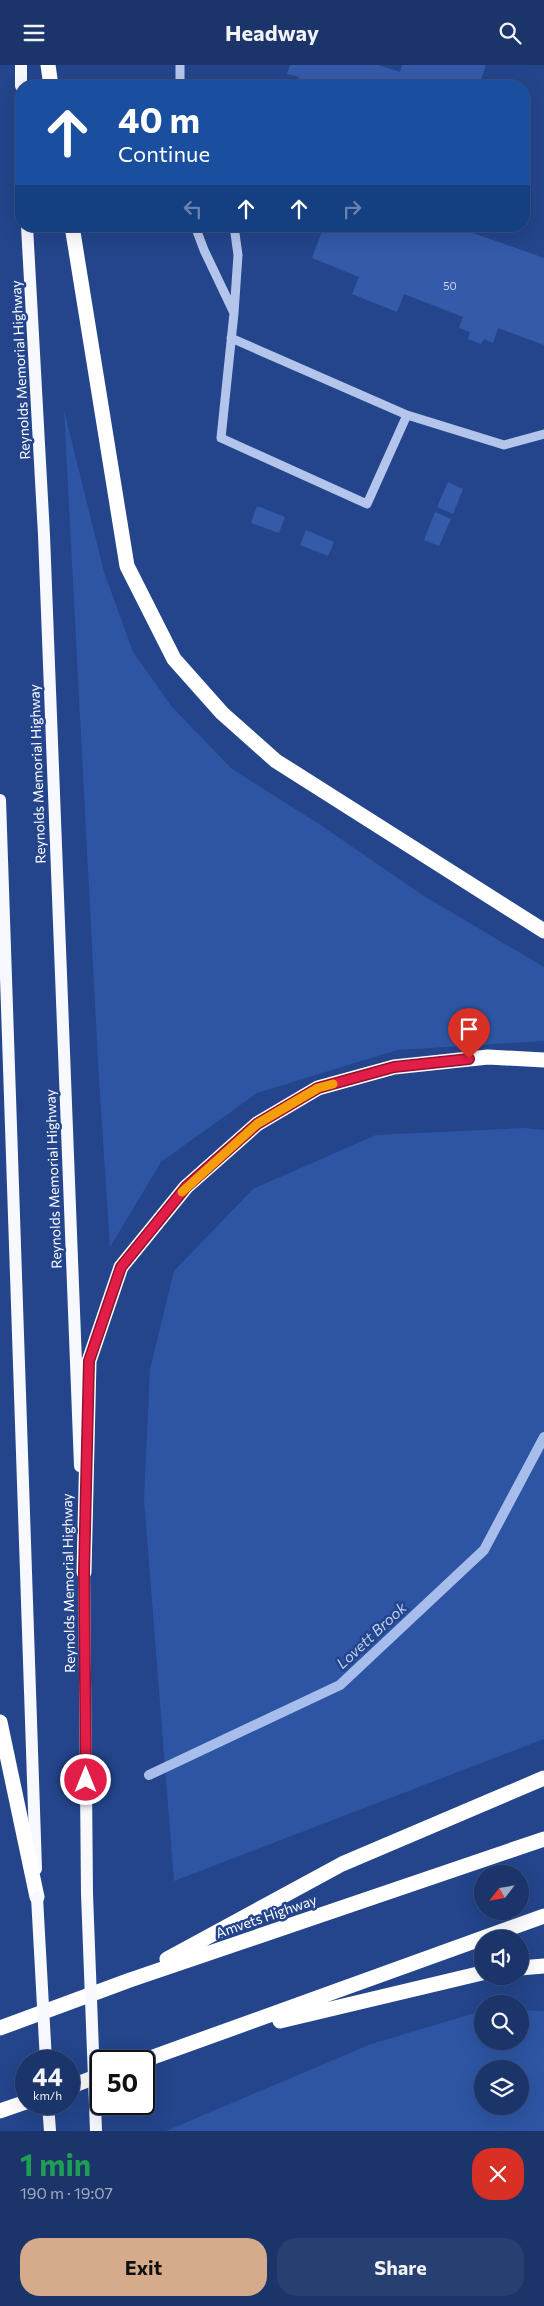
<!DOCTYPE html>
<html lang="en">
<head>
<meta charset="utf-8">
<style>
	body { margin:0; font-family:Commissioner,sans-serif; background:#283f71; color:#f1f3f6; height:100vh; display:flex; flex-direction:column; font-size:19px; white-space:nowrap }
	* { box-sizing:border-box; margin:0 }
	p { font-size:16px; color:#a0aac0 }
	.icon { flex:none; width:28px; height:28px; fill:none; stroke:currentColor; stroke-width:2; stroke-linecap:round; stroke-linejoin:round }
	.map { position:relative; height:2066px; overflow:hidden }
	.details { display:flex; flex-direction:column; background:#1b3469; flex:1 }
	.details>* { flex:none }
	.hud { position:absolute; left:15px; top:15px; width:515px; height:152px; border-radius:20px; box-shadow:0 5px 20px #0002,0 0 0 1px #394f7d; background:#1a4fa0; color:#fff; overflow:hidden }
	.needle { width:32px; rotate:239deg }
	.controls { position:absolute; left:474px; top:1800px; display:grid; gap:10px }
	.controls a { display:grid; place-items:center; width:55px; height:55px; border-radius:50%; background:#1b3469; box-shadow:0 5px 20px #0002,0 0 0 1px #394f7d; font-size:25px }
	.speed { position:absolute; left:15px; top:1985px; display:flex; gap:10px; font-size:25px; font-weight:700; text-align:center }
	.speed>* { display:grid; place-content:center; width:65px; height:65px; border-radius:50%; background:#1b3469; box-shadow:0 5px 20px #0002,0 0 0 1px #394f7d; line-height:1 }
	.speed small { font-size:12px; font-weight:400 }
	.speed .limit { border:2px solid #111; border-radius:8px; background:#fff; color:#111 }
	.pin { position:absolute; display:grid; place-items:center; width:42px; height:42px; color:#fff; margin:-51px -21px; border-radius:50% 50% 50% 0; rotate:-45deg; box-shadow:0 0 5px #0007 }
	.pin .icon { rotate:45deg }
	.me { position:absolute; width:55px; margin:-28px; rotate:0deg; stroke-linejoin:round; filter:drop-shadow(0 0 4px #0008) }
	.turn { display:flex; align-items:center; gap:18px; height:105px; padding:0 20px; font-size:22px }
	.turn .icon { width:65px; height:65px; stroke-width:2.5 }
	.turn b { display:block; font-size:35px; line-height:42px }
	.lanes { display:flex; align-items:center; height:48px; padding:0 20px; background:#0003; justify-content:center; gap:25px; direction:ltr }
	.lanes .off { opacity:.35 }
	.round { display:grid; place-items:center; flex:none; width:52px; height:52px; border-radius:20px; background:#283f71 }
	.head { display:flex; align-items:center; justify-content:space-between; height:85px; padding:0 20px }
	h1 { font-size:30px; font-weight:700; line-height:38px; color:#1e9e55 }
	.cta { display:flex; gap:10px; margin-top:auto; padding:10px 20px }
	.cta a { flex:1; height:58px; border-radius:20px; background:#d6ab8b; color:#111; font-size:20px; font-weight:700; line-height:58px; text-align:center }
	.cta a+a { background:#283f71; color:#f1f3f6 }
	header { display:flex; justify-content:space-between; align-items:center; height:65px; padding:0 20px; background:#1b3469; font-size:22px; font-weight:700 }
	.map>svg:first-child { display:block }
	.green { fill:#2e55a4; fill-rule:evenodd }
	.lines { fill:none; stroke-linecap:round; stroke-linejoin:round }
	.stream { stroke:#a7beec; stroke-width:10 }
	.building { fill:#345aa9 }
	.minor { stroke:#b3c5eb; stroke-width:9 }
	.major { stroke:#f7f9fe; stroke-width:12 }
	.highway { stroke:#fff; stroke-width:15 }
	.major-bridge { stroke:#f7f9fe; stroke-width:12 }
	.route-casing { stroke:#92132f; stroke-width:12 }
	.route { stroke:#e11d48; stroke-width:9 }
	.slow { stroke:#f59e0b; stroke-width:9 }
	.labels { text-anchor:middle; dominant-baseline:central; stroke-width:5; stroke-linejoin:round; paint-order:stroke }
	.number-label { font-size:11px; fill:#ccd6ea }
	.street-label { font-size:14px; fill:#fff; stroke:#24458c }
	.water-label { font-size:15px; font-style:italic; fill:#bed0f2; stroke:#24458c }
</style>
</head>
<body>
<header><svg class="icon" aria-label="menu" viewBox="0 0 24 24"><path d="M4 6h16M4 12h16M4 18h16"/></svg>Headway<svg class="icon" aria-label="search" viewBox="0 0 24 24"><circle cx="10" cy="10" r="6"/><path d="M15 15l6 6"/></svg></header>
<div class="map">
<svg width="544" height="2066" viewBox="0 0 544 2066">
	<rect width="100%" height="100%" fill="#24458c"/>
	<!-- green -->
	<path class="green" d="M64,345L104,507L133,587L172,642L232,704L319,759L424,831L544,902V976L397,985L257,1028L161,1097L110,1182L99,1014Z
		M524,1063L544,1065V1674L174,1816L144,1434L150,1304L174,1206L253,1124L376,1070Z
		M520,1945L544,1946V2066H166L371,1979L482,1946V1976H520ZM482,2004H520V2041H482Z"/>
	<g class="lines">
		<!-- stream -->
		<path class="stream" d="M149,1710L340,1620L484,1485L544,1372"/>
	</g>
	<!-- building -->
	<path class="building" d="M290,0H378L400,7L402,0H486L479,21H296L299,12L287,9Z
		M324,161H453L544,193V280L498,263L493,278L484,274L481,279L468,274L470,267L459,263L463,252L404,229L397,247L352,229L359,212L312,193Z
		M448,417L463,424L453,449L437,442Z
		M257,441L285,452L279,468L251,458Z
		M435,447L451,454L439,481L424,475Z
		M306,465L334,477L328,491L300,480Z"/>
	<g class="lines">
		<!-- minor -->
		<path class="minor" d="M180,0V21
			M195,161L204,185L234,248L221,373L367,439L407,350L504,380L544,369
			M234,248L238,190L234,161
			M231,273L407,350"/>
		<!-- major -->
		<path class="major" d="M21,0V21
			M27,161L44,470L80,1401
			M0,735L36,1804
			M84,1499L87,1829
			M48,2039L50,2066"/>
		<!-- highway -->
		<path class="highway" d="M48,0L51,21
			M72,161L127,501L174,594L222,648L276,696L544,866
			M84,1507L89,1296L121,1202L186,1122L257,1059L318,1023L394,1002L488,992L544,995
			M0,1657L37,1832
			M167,1894L342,1799L544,1713
			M520,1903L544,1901
			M280,1956L482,1908
			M0,1963L130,1915L544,1774
			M142,1996L544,1851
			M69,2022L101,2010
			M0,2046L26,2037"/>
		<!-- major-bridge -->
		<path class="major-bridge" d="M87,1829L96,2066
			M37,1832L46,1996"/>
	</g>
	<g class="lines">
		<!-- route casing -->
		<g class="route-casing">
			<path id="route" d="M86,1715L84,1507L89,1296L121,1202L186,1122L257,1059L318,1023L394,1002L469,994"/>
		</g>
		<!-- route -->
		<use href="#route" class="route"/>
		<!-- slow -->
		<path class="slow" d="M182,1127L257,1059L318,1023L333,1019"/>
	</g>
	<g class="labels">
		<!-- number labels -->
		<g class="number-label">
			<text x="450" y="220">50</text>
		</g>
		<!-- street labels -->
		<g class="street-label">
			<text transform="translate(20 305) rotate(-93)">Reynolds Memorial Highway</text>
			<text transform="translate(37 709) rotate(-92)">Reynolds Memorial Highway</text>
			<text transform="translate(53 1114) rotate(-92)">Reynolds Memorial Highway</text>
			<text transform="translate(68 1518) rotate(-91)">Reynolds Memorial Highway</text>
			<text transform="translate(266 1851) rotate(-19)">Amvets Highway</text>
		</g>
		<!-- water labels -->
		<g class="water-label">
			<text transform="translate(371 1570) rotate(-43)">Lovett Brook</text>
		</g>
	</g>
</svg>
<div class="controls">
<a><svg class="needle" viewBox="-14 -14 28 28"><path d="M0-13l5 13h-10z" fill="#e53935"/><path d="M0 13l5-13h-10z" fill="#a0aac0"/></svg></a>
<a><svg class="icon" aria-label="sound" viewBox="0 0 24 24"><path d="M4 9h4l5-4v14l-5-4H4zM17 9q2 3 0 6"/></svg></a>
<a><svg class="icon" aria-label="search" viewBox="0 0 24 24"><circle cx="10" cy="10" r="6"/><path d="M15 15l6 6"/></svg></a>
<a><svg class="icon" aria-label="layers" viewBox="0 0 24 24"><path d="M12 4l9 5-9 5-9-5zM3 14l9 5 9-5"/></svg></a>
</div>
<div class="speed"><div>44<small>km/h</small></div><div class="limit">50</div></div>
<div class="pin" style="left:469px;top:994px;background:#d93025"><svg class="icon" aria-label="arrive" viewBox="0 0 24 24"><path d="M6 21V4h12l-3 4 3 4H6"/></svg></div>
<svg class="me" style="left:86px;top:1715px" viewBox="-20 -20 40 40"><circle r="17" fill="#e11d48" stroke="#fff" stroke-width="3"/><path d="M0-11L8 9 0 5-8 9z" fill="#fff"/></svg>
<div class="hud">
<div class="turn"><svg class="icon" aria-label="ahead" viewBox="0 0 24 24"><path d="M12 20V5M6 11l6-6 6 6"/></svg><div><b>40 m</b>Continue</div></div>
<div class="lanes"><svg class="icon off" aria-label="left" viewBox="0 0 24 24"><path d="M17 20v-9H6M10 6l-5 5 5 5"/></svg><svg class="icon" aria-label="ahead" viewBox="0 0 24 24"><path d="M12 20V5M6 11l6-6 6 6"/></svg><svg class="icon" aria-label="ahead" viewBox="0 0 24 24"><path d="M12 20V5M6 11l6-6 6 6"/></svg><svg class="icon off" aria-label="right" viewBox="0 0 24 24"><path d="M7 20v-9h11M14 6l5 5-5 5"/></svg></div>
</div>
</div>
<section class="details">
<div class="head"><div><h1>1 min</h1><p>190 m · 19:07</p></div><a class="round" style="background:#d93025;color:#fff"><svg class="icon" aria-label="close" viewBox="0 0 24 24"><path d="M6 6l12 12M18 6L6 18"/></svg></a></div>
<div class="cta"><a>Exit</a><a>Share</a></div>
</section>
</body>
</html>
